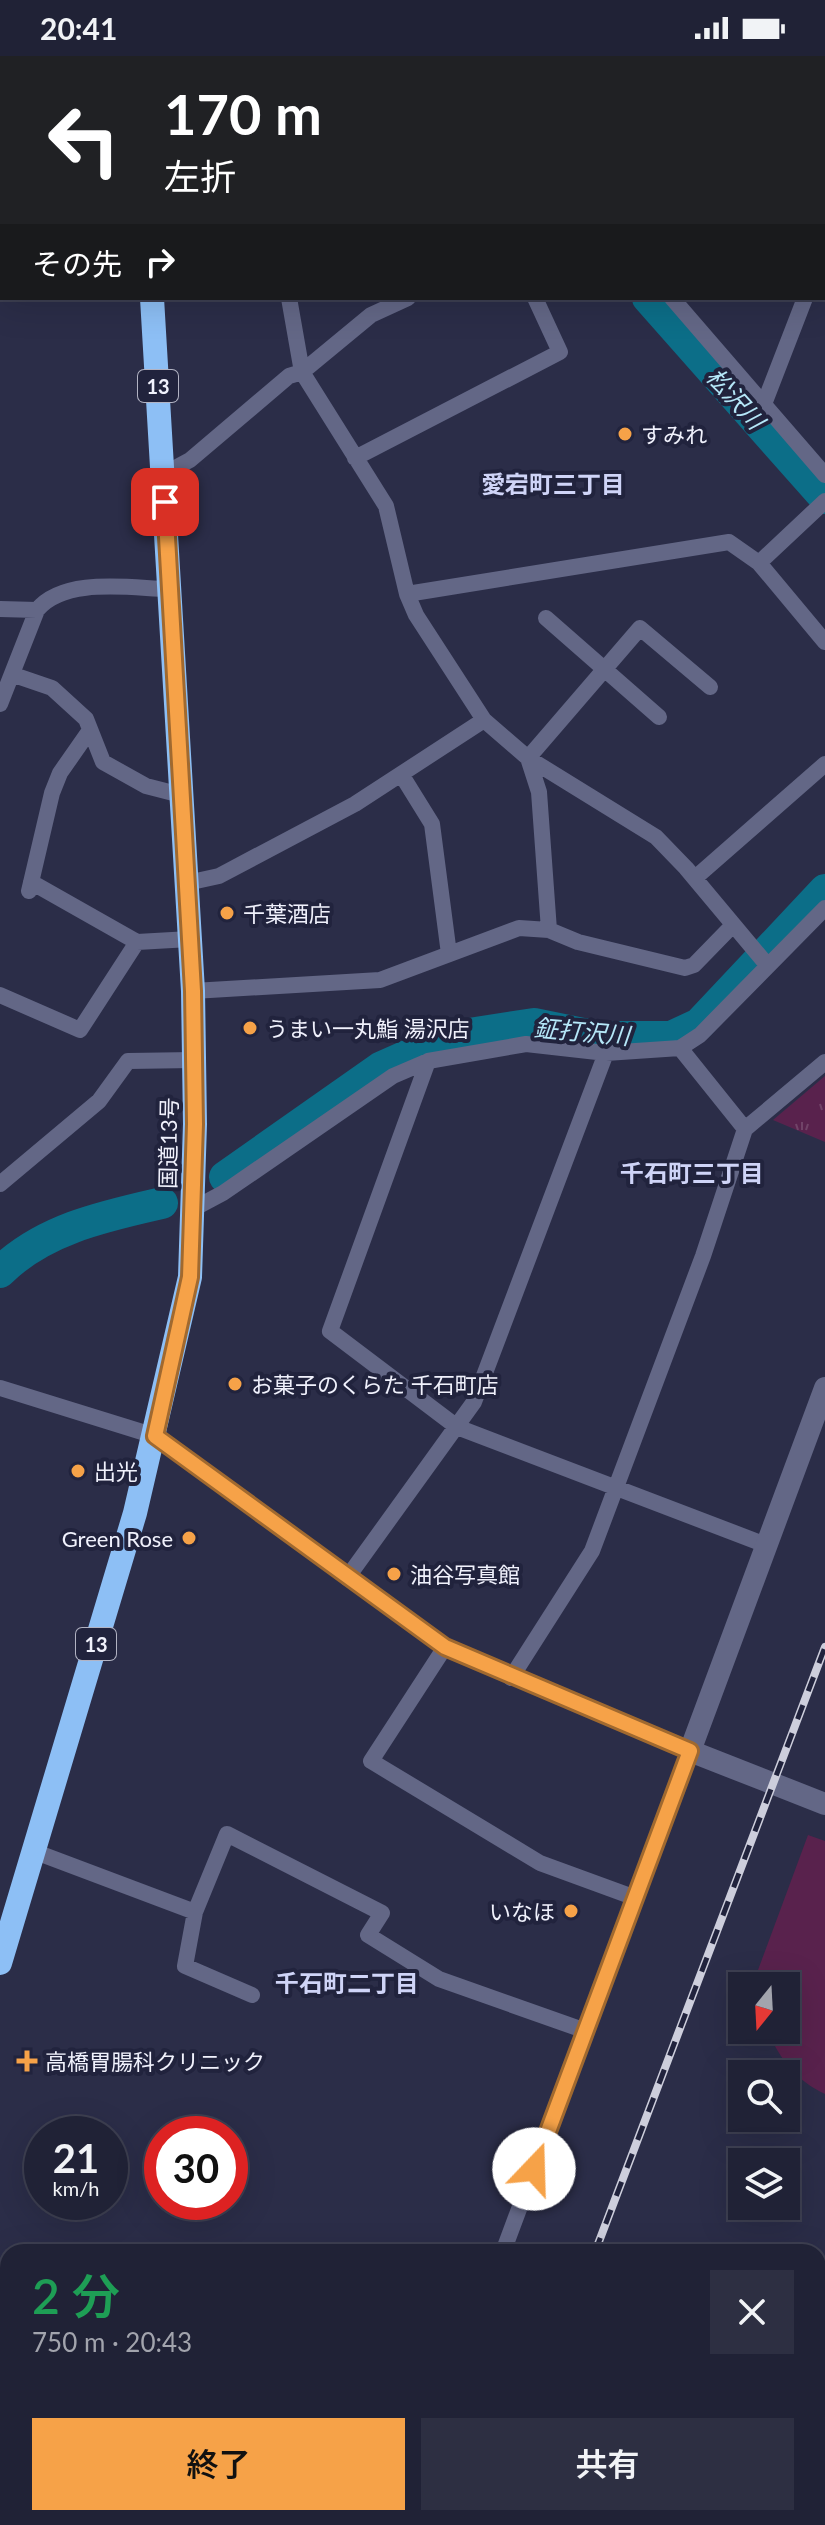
<!DOCTYPE html>
<html lang="ja">
<head>
<meta charset="utf-8">
<style>
	body { margin:0; font-family:Lato,"Noto Sans JP",sans-serif; background:#2d2f42; color:#f1f3f6; height:100vh; display:flex; flex-direction:column; font-size:30px; white-space:nowrap }
	* { box-sizing:border-box; margin:0 }
	p { font-size:26px; color:#a2a4ad }
	.icon { flex:none; width:44px; height:44px; fill:none; stroke:currentColor; stroke-width:2; stroke-linecap:round; stroke-linejoin:round }
	.map { position:relative; flex:1; overflow:hidden }
	.sheet { position:absolute; left:0px; top:2188px; width:826px; height:282px; display:flex; flex-direction:column; background:#202236; border-radius:24px 24px 0 0; box-shadow:0 8px 32px #0002,0 0 0 2px #3d3f51 }
	.sheet>* { flex:none }
	.hud { position:absolute; left:0px; top:0px; width:826px; height:244px; box-shadow:0 8px 32px #0002,0 0 0 2px #3d3f51; background:#202124; color:#fff; overflow:hidden }
	.needle { width:52px; rotate:198deg }
	.buttons { position:absolute; left:728px; top:1916px; display:grid; gap:16px }
	.buttons a { display:grid; place-items:center; width:72px; height:72px; border-radius:0px; background:#202236; box-shadow:0 8px 32px #0002,0 0 0 2px #3d3f51; font-size:40px }
	.speed { position:absolute; left:24px; top:2060px; display:flex; gap:16px; font-size:40px; font-weight:700; text-align:center }
	.speed>* { display:grid; place-content:center; width:104px; height:104px; border-radius:50%; background:#202236; box-shadow:0 8px 32px #0002,0 0 0 2px #3d3f51; line-height:1 }
	.speed small { font-size:20px; font-weight:400 }
	.speed .limit { border:12px solid #d22; background:#fff; color:#111 }
	.pin { position:absolute; display:grid; place-items:center; width:68px; height:68px; color:#fff; margin:-34px; border-radius:16px; box-shadow:0 4px 12px #0006 }
	.me { position:absolute; width:88px; margin:-44px; rotate:21deg; stroke-linejoin:round; filter:drop-shadow(0 0 6px #0008) }
	.turn { display:flex; align-items:center; gap:28px; height:168px; padding:0 32px; font-size:36px }
	.turn .icon { width:104px; height:104px; stroke-width:2.5 }
	.turn b { display:block; font-size:56px; line-height:68px }
	.then { display:flex; align-items:center; height:76px; padding:0 32px; background:#0003; gap:16px; font-size:30px }
	.round { display:grid; place-items:center; flex:none; width:84px; height:84px; border-radius:0px; background:#2d2f42 }
	.overview { display:flex; align-items:center; justify-content:space-between; height:136px; padding:0 32px }
	h1 { font-size:48px; font-weight:600; line-height:60px; color:#1e9e55 }
	.primary-button { display:flex; gap:16px; margin-top:auto; padding:16px 32px }
	.primary-button a { flex:1; height:92px; border-radius:0px; background:#f6a248; color:#111; font-size:32px; font-weight:600; line-height:92px; text-align:center }
	.primary-button a+a { background:#2d2f42; color:#f1f3f6 }
	.status { display:flex; justify-content:space-between; align-items:center; height:56px; padding:0 40px; background:#202236; direction:ltr }
	.status svg { height:22px; fill:currentColor }
	.map>svg:first-child { display:block }
	.park { fill:url(#park-tufts) }
	.garden { fill:#59224d }
	.lines { fill:none; stroke-linecap:round; stroke-linejoin:round }
	.river { stroke:#0c6e88; stroke-width:32 }
	.street { stroke:#636786; stroke-width:16 }
	.secondary { stroke:#636786; stroke-width:22 }
	.highway { stroke:#8dbff5; stroke-width:24 }
	.rail-casing { stroke:#cdcedc; stroke-width:8 }
	.rail { stroke:#21233d; stroke-width:5; stroke-dasharray:15; stroke-linecap:butt }
	.route-casing { stroke:#a0692f; stroke-width:20 }
	.route { stroke:#f6a248; stroke-width:14 }
	.poi-dot { fill:#f6a248; stroke:#21233d; stroke-width:3 }
	.labels { text-anchor:middle; dominant-baseline:central; stroke-width:8; stroke-linejoin:round; paint-order:stroke }
	.shield { fill:#21233d; stroke:#b2b3c3; stroke-width:2 }
	.shield-label { font-size:20px; font-weight:bold; fill:#f0f1fc }
	.poi-label { font-size:22px; fill:#f0f1fc; stroke:#21233d; text-anchor:start }
	.street-label { font-size:22px; fill:#f0f1fc; stroke:#21233d }
	.water-label { font-size:24px; font-style:italic; fill:#b5e7f8; stroke:#21233d }
	.neighbourhood-label { font-size:24px; font-weight:bold; fill:#cfd4f7; stroke:#21233d }
</style>
</head>
<body>
<div class="status"><b>20:41</b><svg viewBox="0 0 49 12"><path d="M0 12V9h3v3zM5 12V6h3v6zM10 12V3h3v9zM15 12V0h3v12zM26 1h20v11H26zM47 4h2v5h-2z"/></svg></div>
<div class="map">
<svg width="825" height="2469" viewBox="0 0 825 2469">
	<defs>
		<pattern id="park-tufts" width="24" height="20" patternUnits="userSpaceOnUse" patternTransform="scale(2)"><rect width="24" height="20" fill="#59224d"/><path d="M3 7l-1-3M5 7V3M7 7l1-3M15 17l-1-3M17 17v-4M19 17l1-3" fill="none" stroke="#714368"/></pattern>
	</defs>
	<rect width="100%" height="100%" fill="#2b2d48"/>
	<!-- park -->
	<path class="park" d="M825,1020V1086L773,1064Z"/>
	<!-- garden -->
	<path class="garden" d="M808,1779L825,1785V2038C797,2025 778,2002 768,1974H786V1930H758V1914Z"/>
	<g class="lines">
		<!-- river -->
		<path class="river" d="M405,0L407,2
			M648,242L825,442
			M225,1121L380,1012L450,981L534,968L598,981H671L699,968L825,834
			M0,1216C43,1173 105,1160 162,1147"/>
		<!-- street -->
		<path class="street" d="M294,0L296,2
			M534,0L538,2
			M0,31L2,32
			M824,123L825,124
			M824,194L825,192
			M289,242L302,316
			M672,242L825,419
			M302,316L371,259L408,242
			M764,348L805,242
			M355,402L560,296L535,242
			M164,418L190,404L289,320L302,316L386,450L407,538L416,559L484,664L528,702L539,736L549,874L519,872L380,924L193,935
			M825,445L759,507L825,586
			M407,538L729,486L759,507
			M0,553L37,554
			M546,562L659,661
			M14,619L52,632L86,663L103,706L146,730L181,739
			M710,631L640,572L528,702L656,781L686,812L768,910
			M0,648L37,554C64,521 129,532 168,533
			M401,718L432,768L449,898
			M695,822L825,708
			M31,826L137,886L190,883
			M187,827L219,820L355,748L484,664
			M29,835L52,737L60,717L90,674
			M549,874L578,886L685,912L694,909L733,869
			M0,939L80,974L137,886
			M680,992L745,1073
			M428,1005L330,1275L457,1371L766,1489
			M0,1128L99,1045L128,1005L194,1004
			M193,1153L223,1137L393,1020L428,1005L526,988L606,997L680,992L700,979L825,852
			M0,1332L155,1380L445,1591L690,1695L503,2196
			M347,1522L474,1346L606,997
			M445,1591L371,1705L540,1807L633,1841
			M511,1622L592,1495L703,1200L745,1073L825,1006
			M33,1795L195,1856L227,1778L382,1857L368,1879L439,1923L586,1975
			M195,1856L185,1910L252,1939
			M0,2323L8,2326
			M368,2462L387,2469
			M818,2462L825,2443
			M254,2469L257,2462
			M400,2469L402,2462"/>
		<!-- secondary -->
		<path class="secondary" d="M31,2V0
			M0,76L2,72
			M825,1332L690,1695L825,1748"/>
		<!-- highway -->
		<path class="highway" d="M139,0V2
			M0,1907L135,1457L190,1221L195,1068L193,935L152,242"/>
		<!-- rail casing -->
		<g class="rail-casing">
			<path id="rail" d="M595,2196L825,1591
				M492,2469L494,2462"/>
		</g>
		<!-- rail -->
		<use href="#rail" class="rail"/>
	</g>
	<g class="lines">
		<!-- route casing -->
		<g class="route-casing">
			<path id="route" d="M165,446L193,935L195,1068L190,1221L155,1380L445,1591L690,1695L534,2113"/>
		</g>
		<!-- route -->
		<use href="#route" class="route"/>
	</g>
	<!-- markers -->
	<g class="poi-dot">
		<circle cx="625" cy="378" r="8"/>
		<circle cx="227" cy="857" r="8"/>
		<circle cx="250" cy="972" r="8"/>
		<circle cx="235" cy="1328" r="8"/>
		<circle cx="78" cy="1415" r="8"/>
		<circle cx="189" cy="1482" r="8"/>
		<circle cx="394" cy="1518" r="8"/>
		<circle cx="571" cy="1855" r="8"/>
		<path d="M23 1993h8v8h8v8h-8v8h-8v-8h-8v-8h8z"/>
	</g>
	<g class="labels">
		<!-- shield labels -->
		<g class="shield">
			<rect x="138" y="314" width="40" height="32" rx="6"/>
			<rect x="76" y="1572" width="40" height="32" rx="6"/>
		</g>
		<g class="shield-label">
			<text x="158" y="330">13</text>
			<text x="96" y="1588">13</text>
		</g>
		<!-- poi labels -->
		<g class="poi-label">
			<text x="641" y="378">すみれ</text>
			<text x="243" y="857">千葉酒店</text>
			<text x="266" y="972">うまい一丸鮨 湯沢店</text>
			<text x="251" y="1328">お菓子のくらた 千石町店</text>
			<text x="94" y="1415">出光</text>
			<text x="173" y="1482" text-anchor="end">Green Rose</text>
			<text x="410" y="1518">油谷写真館</text>
			<text x="555" y="1855" text-anchor="end">いなほ</text>
			<text x="45" y="2005">高橋胃腸科クリニック</text>
		</g>
		<!-- street labels -->
		<g class="street-label">
			<text transform="translate(168 1087) rotate(-89)">国道13号</text>
		</g>
		<!-- water labels -->
		<g class="water-label">
			<text transform="translate(736 342) rotate(48)">松沢川</text>
			<text transform="translate(582 975) rotate(5)">鉦打沢川</text>
		</g>
		<!-- neighbourhood labels -->
		<g class="neighbourhood-label">
			<text x="553" y="427">愛宕町三丁目</text>
			<text x="692" y="1116">千石町三丁目</text>
			<text x="347" y="1926">千石町二丁目</text>
		</g>
	</g>
</svg>
<div class="buttons">
<a><svg class="needle" viewBox="-14 -14 28 28"><path d="M0-13l5 13h-10z" fill="#e53935"/><path d="M0 13l5-13h-10z" fill="#a2a4ad"/></svg></a>
<a><svg class="icon" aria-label="search" viewBox="0 0 24 24"><circle cx="10" cy="10" r="6"/><path d="M15 15l6 6"/></svg></a>
<a><svg class="icon" aria-label="layers" viewBox="0 0 24 24"><path d="M12 4l9 5-9 5-9-5zM3 14l9 5 9-5"/></svg></a>
</div>
<div class="speed"><div>21<small>km/h</small></div><div class="limit">30</div></div>
<div class="pin" style="left:165px;top:446px;background:#d93025"><svg class="icon" aria-label="arrive" viewBox="0 0 24 24"><path d="M6 21V4h12l-3 4 3 4H6"/></svg></div>
<svg class="me" style="left:534px;top:2113px" viewBox="-20 -20 40 40"><circle r="19" fill="#fff"/><path d="M0-13L10 11 0 6-10 11z" fill="#f6a248"/></svg>
<div class="hud">
<div class="turn"><svg class="icon" aria-label="left" viewBox="0 0 24 24"><path d="M17 20v-9H6M10 6l-5 5 5 5"/></svg><div><b>170 m</b>左折</div></div>
<div class="then">その先<svg class="icon" aria-label="right" viewBox="0 0 24 24"><path d="M7 20v-9h11M14 6l5 5-5 5"/></svg></div>
</div>
<section class="sheet">
<div class="overview"><div><h1>2 分</h1><p>750 m · 20:43</p></div><a class="round"><svg class="icon" aria-label="close" viewBox="0 0 24 24"><path d="M6 6l12 12M18 6L6 18"/></svg></a></div>
<div class="primary-button"><a>終了</a><a>共有</a></div>
</section>
</div>
</body>
</html>
